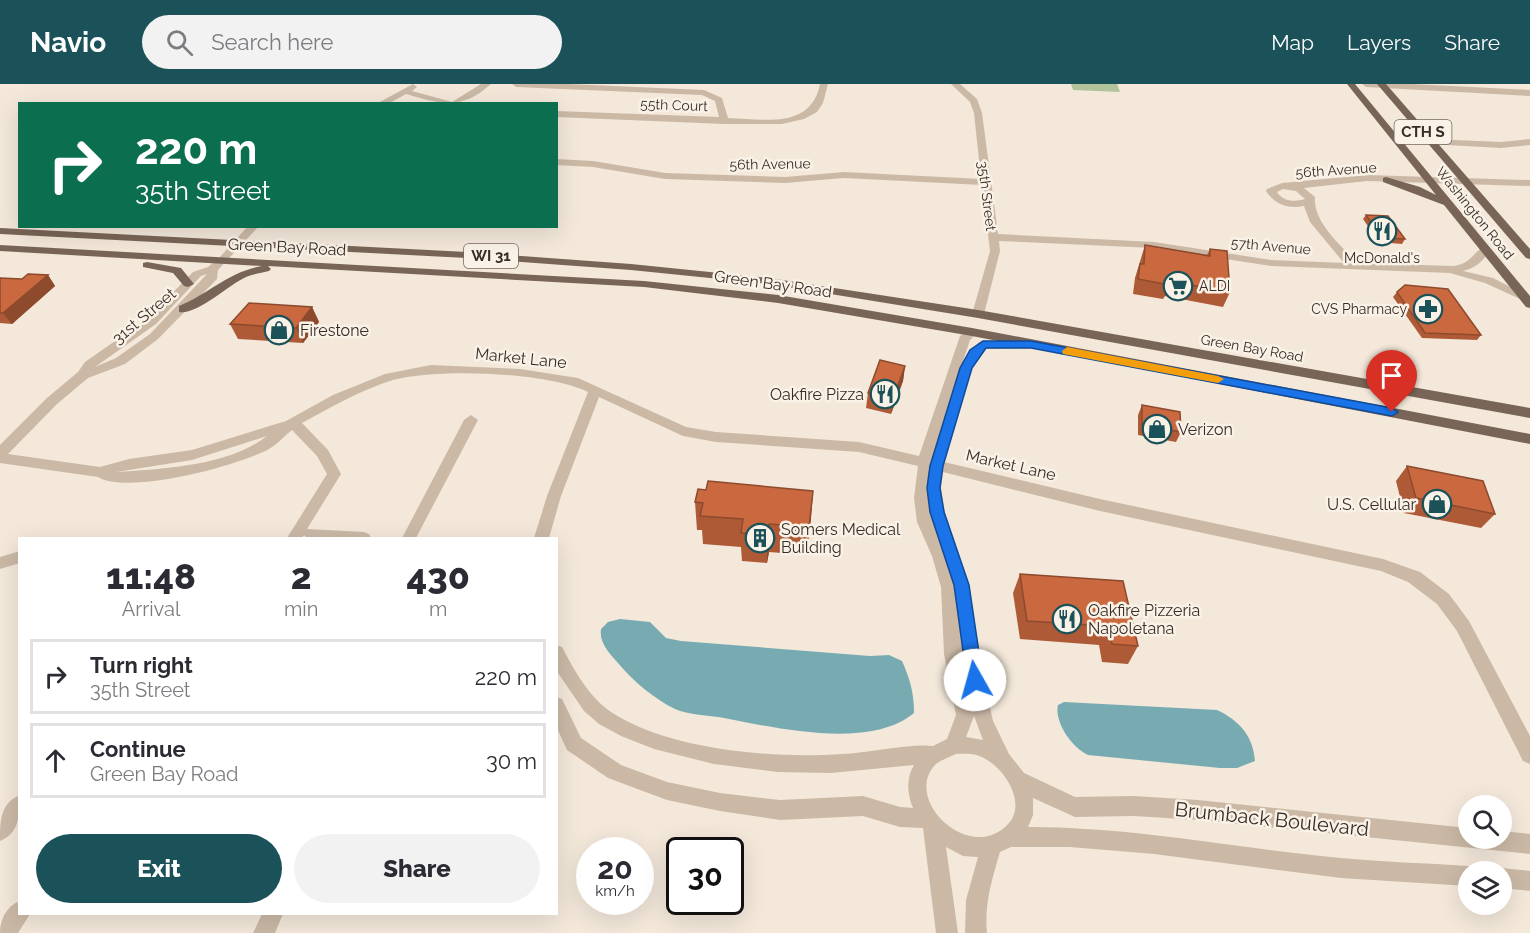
<!DOCTYPE html>
<html lang="en">
<head>
<meta charset="utf-8">
<style>
	body { margin:0; font-family:Raleway,sans-serif; background:#f2f2f3; color:#2b2b33; height:100vh; display:flex; flex-direction:column; font-size:22px; white-space:nowrap }
	* { box-sizing:border-box; margin:0 }
	p { font-size:20px; color:#7c7c81 }
	.icon { flex:none; width:33px; height:33px; fill:none; stroke:currentColor; stroke-width:2; stroke-linecap:round; stroke-linejoin:round }
	.map { position:relative; flex:1; overflow:hidden }
	.panel { position:absolute; left:18px; top:453px; width:540px; height:378px; display:flex; flex-direction:column; background:#fff; border-radius:0px; box-shadow:0 6px 24px #0002 }
	.panel>* { flex:none }
	.hud { position:absolute; left:18px; top:18px; width:540px; height:126px; border-radius:0px; box-shadow:0 6px 24px #0002; background:#0b6e4f; color:#fff; overflow:hidden }
	.tools { position:absolute; left:1458px; top:711px; display:grid; gap:12px }
	.tools a { display:grid; place-items:center; width:54px; height:54px; border-radius:50%; background:#fff; box-shadow:0 6px 24px #0002; font-size:30px }
	.speed { position:absolute; left:576px; top:753px; display:flex; gap:12px; font-size:30px; font-weight:700; text-align:center }
	.speed>* { display:grid; place-content:center; width:78px; height:78px; border-radius:50%; background:#fff; box-shadow:0 6px 24px #0002; line-height:1 }
	.speed small { font-size:15px; font-weight:400 }
	.speed .limit { border:3px solid #111; border-radius:9px; background:#fff; color:#111 }
	.pin { position:absolute; display:grid; place-items:center; width:51px; height:51px; color:#fff; margin:-62px -26px; border-radius:50% 50% 50% 0; rotate:-45deg; box-shadow:0 0 6px #0007 }
	.pin .icon { rotate:45deg }
	.me { position:absolute; width:66px; margin:-33px; rotate:353deg; stroke-linejoin:round; filter:drop-shadow(0 0 4px #0008) }
	.turn { display:flex; align-items:center; gap:21px; height:126px; padding:0 18px; font-size:27px }
	.turn .icon { width:78px; height:78px; stroke-width:2.5 }
	.turn b { display:block; font-size:42px; line-height:51px }
	.eta { display:flex; justify-content:space-evenly; align-items:center; height:102px; text-align:center }
	.eta b { font-size:36px; font-weight:800; line-height:42px }
	.cta { display:flex; gap:12px; margin-top:auto; padding:12px 18px }
	.cta a { flex:1; height:69px; border-radius:36px; background:#1b525a; color:#fff; font-size:24px; font-weight:800; line-height:69px; text-align:center }
	.cta a+a { background:#f2f2f3; color:#2b2b33 }
	ul { padding:0; list-style:none }
	li { display:flex; align-items:center; gap:18px; height:75px; margin:0 12px 9px; padding:0 6px; border:3px solid #e1e1e2; border-radius:0px }
	li div { flex:1 }
	li b { display:block; font-size:22px }
	li em { font-style:normal }
	header { display:flex; align-items:center; gap:36px; box-sizing:border-box; height:84px; padding:0 30px; background:#1b525a; color:#fff }
	header strong { font-size:28px }
	nav { display:flex; gap:33px; margin-inline-start:auto; font-size:21px }
	.search { width:420px; height:54px; background:#f2f2f3; display:flex; align-items:center; gap:15px; box-sizing:border-box; padding:0 21px; border-radius:33px; color:#7c7c81; font-size:22px }
	.map>svg:first-child { display:block }
	.green { fill:#b2c29a }
	.water { fill:#78abb1 }
	.lines { fill:none; stroke-linecap:round; stroke-linejoin:round }
	.minor { fill:#cbb9a6; fill-rule:evenodd }
	.primary { fill:#796557; fill-rule:evenodd }
	.wall { fill:#ae5a37 }
	.shaded-wall { fill:#8d4a2d }
	.building { fill:#ca6940; stroke:#8d4a2d; stroke-width:1.5 }
	.route { fill:#1a73e8; stroke:#114b97; stroke-width:1.5 }
	.slow { fill:#f59e0b }
	.labels { text-anchor:middle; dominant-baseline:central; stroke-width:5; stroke-linejoin:round; paint-order:stroke }
	.far-street-label { font-size:14px; fill:#372d27; stroke:#faf2e7 }
	.far-poi-label { font-size:14px; fill:#372d27; stroke:#faf2e7 }
	.shield { fill:#faf2e7; stroke:#726861; stroke-width:1.5 }
	.shield-label { font-size:15px; font-weight:bold; fill:#372d27 }
	.street-label { font-size:16px; fill:#372d27; stroke:#faf2e7 }
	.poi-label { font-size:16px; fill:#372d27; stroke:#faf2e7; text-anchor:start }
	.near-street-label { font-size:20px; fill:#372d27; stroke:#faf2e7 }
</style>
</head>
<body>
<header>
<strong>Navio</strong>
<div class="search"><svg class="icon" aria-label="search" viewBox="0 0 24 24"><circle cx="10" cy="10" r="6"/><path d="M15 15l6 6"/></svg>Search here</div>
<nav><a>Map</a><a>Layers</a><a>Share</a></nav>
</header>
<div class="map">
<svg width="1530" height="849" viewBox="0 0 1530 849">
	<rect width="100%" height="100%" fill="#f3e8da"/>
	<!-- green -->
	<path class="green" d="M1071,0H1117L1120,8L1073,6Z"/>
	<!-- water -->
	<path class="water" d="M620,535L650,538L666,554L681,557L870,572L889,571L902,577C910,595 914,609 914,629C870,666 776,644 724,634C709,631 688,631 675,625C653,614 634,598 618,579C609,569 599,559 601,545L608,538Z
		M1064,618L1217,626C1240,637 1253,652 1255,677L1237,684H1220L1088,671C1072,664 1054,638 1058,621Z"/>
	<g class="lines">
		<!-- minor -->
		<path class="minor" d="M481,0H491C461,27 441,20 406,10L388,20H376L413,0L417,3L412,7L452,18Z
			M512,0H569L704,6L722,14L728,34C763,35 811,46 820,0H828L823,19L817,28L804,35L782,40H724L556,33V27L719,33L715,17L702,11L516,3Z
			M951,0H960L977,15L982,29L998,150L1154,158L1271,176L1344,179L1310,138L1304,122C1288,125 1275,121 1266,107L1267,105L1282,99L1367,91L1530,96V102L1367,97L1304,104L1315,113C1313,138 1340,160 1357,179L1454,182C1472,179 1473,168 1485,162L1490,165C1484,177 1477,183 1463,187L1493,194L1530,213L1528,215H1520L1485,199L1450,189L1271,182L1154,164L999,157L1000,167L984,230L978,234L972,230L990,167L982,101L844,94L785,99L665,95L593,83L556,81V75L593,77L665,89L785,93L844,88L981,95L974,29L970,18ZM1283,105L1296,107L1305,115C1295,118 1283,118 1277,108Z
			M1362,0H1412L1530,6V12L1366,3Z
			M1431,55L1501,58L1530,55V61L1501,64L1428,60V56Z
			M248,142H259L218,186L217,195L158,255L125,280L88,294L57,320L8,370L100,383L129,375L192,366L286,337L333,311L385,290L431,281L520,285L578,294L686,343L716,348L859,358L919,372L960,252L972,244L978,248L970,256L963,277L979,258L1035,257L1037,260L1031,264L986,265L972,283L944,378L1100,415L1383,475L1420,488L1449,510L1469,537L1530,652V680L1523,677L1457,547L1437,520L1408,498L1381,487L1100,427L943,388L941,404L945,428L969,501L984,596L993,637L1009,670L1024,689L1075,713L1134,712L1198,716L1468,744V754H1502V747L1530,750V770L1198,736L1134,732L1075,733L1033,714V731L1028,743C1134,743 1236,764 1341,774C1383,778 1426,779 1468,782L1477,788H1468V802L1341,794L1154,770L1070,763H1011L1000,768C992,795 984,821 987,849H965L966,816L978,773L963,772L946,763L958,849H936L923,744L900,743L863,732L780,736L720,727L667,716L608,694L567,666L556,642V613L562,615L581,654L621,681L667,698L720,709L780,716L863,712L900,723L913,724C907,710 906,694 914,681L831,689L777,688L714,680L654,665L621,652L599,640L584,627L556,586V561L562,563C574,586 589,613 611,628C668,666 775,675 842,670C867,669 912,659 933,662L947,655L956,631L944,570L941,503L932,472L917,438L914,414L918,382L859,368L716,358L683,352L599,313L561,412L549,454H534L547,412L588,308C547,288 437,284 393,296C361,306 331,323 302,339L328,366L341,390L307,445L364,448L369,450L371,454H307L304,451L302,454H287L327,390L317,372L292,346C283,353 274,364 263,368C231,383 128,411 98,393L0,379V361L47,314L78,288L85,278L148,234L193,188L208,183L219,174ZM207,190L150,250L116,274L95,283L156,240L201,192ZM267,352C229,382 162,385 116,388L192,376ZM974,632L983,656L966,653ZM956,670C963,670 972,669 979,672C1001,679 1028,717 1009,739C971,782 902,716 935,681C940,676 950,673 956,670Z
			M471,331L478,336L416,454H402L464,336Z
			M20,467V479L0,485V473Z
			M20,711C20,729 20,749 0,757C0,738 0,719 20,711Z
			M1502,784L1530,787V807L1502,804V788H1494Z
			M20,817V830H30L18,849H0C0,836 6,822 20,817Z
			M262,830H283L275,849H253Z"/>
		<!-- primary -->
		<path class="primary" d="M1347,0H1355L1530,212V224L1526,223L1444,121L1383,98V94L1386,93L1420,103L1436,111Z
			M1377,0H1386L1530,165V175L1526,174Z
			M0,144L467,168L631,180L769,194L978,226L1530,324V334L978,234L769,200L631,186L467,174L0,150Z
			M0,161L644,197L778,211L972,244L1530,350V360L972,252L778,219L644,203L268,182L271,185L269,187C261,189 253,190 246,193C228,201 198,231 179,228V222C208,210 230,187 262,182L0,167Z
			M147,178L181,184L194,200L188,203L184,202L173,189L143,183V179Z"/>
	</g>
	<!-- wall -->
	<path class="wall" d="M1366,131L1405,155L1402,160L1379,158L1363,135Z
		M1145,161L1207,171L1210,165L1230,208L1223,223L1165,212L1163,215L1133,210L1135,194Z
		M48,191L55,202L12,240L0,239V194L22,195Z
		M1397,208L1481,251L1477,256L1422,254L1393,213Z
		M312,223L319,238L303,259L238,255L230,240Z
		M905,282L903,297L891,330L866,324L868,309Z
		M1142,321L1181,348L1176,358L1138,351V331Z
		M1407,382L1495,430L1481,444L1404,429L1396,397Z
		M706,406L813,407L807,471L769,468L767,479L742,477L741,463L703,460L702,446H697L695,418Z
		M1020,490L1123,497L1138,562L1128,580L1102,578L1099,561L1020,555L1013,509Z"/>
	<!-- shaded-wall -->
	<path class="shaded-wall" d="M48,191L55,202L12,240L3,229Z
		M312,223L319,238L303,259L296,244Z
		M905,282L903,297L891,330L893,315Z
		M813,407L811,435L807,471L809,443Z
		M769,440V468L767,479V451Z"/>
	<!-- building -->
	<path class="building" d="M1366,131L1388,132L1405,155L1382,154Z
		M1145,161L1210,172V165L1227,167L1230,208L1170,197L1169,201L1138,195L1140,180H1144Z
		M28,190L48,191L3,229H0V194L22,195Z
		M1405,201L1448,205L1481,251L1425,249L1397,208Z
		M249,219L312,223L296,244L230,240Z
		M880,276L905,282L893,315L868,309Z
		M1142,321L1180,328L1181,348L1142,341Z
		M1407,382L1483,397L1495,430L1416,414Z
		M708,397L813,407L809,443L769,440L767,451L741,449L743,435L700,432L703,419L695,418L698,405L706,406Z
		M1020,490L1123,497L1138,562L1112,560L1108,542L1027,537Z"/>
	<!-- route -->
	<path class="route" d="M983,257H1031L1392,324L1398,328L1392,332L1031,264H986L972,284L943,382L940,404L944,428L969,501L983,596L981,601H969L967,596L954,501L930,428L927,404L930,382L960,284L970,266Z"/>
	<!-- slow -->
	<path class="slow" d="M1067,263L1218,292L1224,295L1218,299L1063,270L1062,267Z"/>
	<!-- icons -->
	<defs>
		<g id="restaurant-ring" transform="scale(1.5)"><circle r="9.5" fill="#faf2e7" stroke="#1b525a" stroke-width="1.5"/><path d="M-5-6h1v4h1v-4h1v4h1v-4h1v5L-1.5 .5V6h-2V.5L-5-1ZM5-6V6H3V1.5H1.5Q1.5-4 5-6Z" fill="#1b525a"/></g>
		<g id="supermarket-ring" transform="scale(1.5)"><circle r="9.5" fill="#faf2e7" stroke="#1b525a" stroke-width="1.5"/><path d="M-6-5.5h2.5l.6 2H6L4.5 2H-2.5L-4.4-4H-6ZM-1.5 3.2a1.3 1.3 0 1 0 .1 0ZM3 3.2a1.3 1.3 0 1 0 .1 0Z" fill="#1b525a"/></g>
		<g id="pharmacy-ring" transform="scale(1.5)"><circle r="9.5" fill="#faf2e7" stroke="#1b525a" stroke-width="1.5"/><path d="M-2-6h4v4h4v4h-4v4h-4v-4h-4v-4h4Z" fill="#1b525a"/></g>
		<g id="shop-ring" transform="scale(1.5)"><circle r="9.5" fill="#faf2e7" stroke="#1b525a" stroke-width="1.5"/><path d="M-5-2.5h2.3a2.7 3.5 0 0 1 5.4 0H5L5.5 6h-11ZM-1.5-2.5h3a1.5 2.3 0 0 0-3 0Z" fill="#1b525a"/></g>
		<g id="building-ring" transform="scale(1.5)"><circle r="9.5" fill="#faf2e7" stroke="#1b525a" stroke-width="1.5"/><path d="M-4-6H4V6H1V3H-1V6H-4ZM-2.5-4.3h1.7v1.8h-1.7ZM.8-4.3h1.7v1.8H.8ZM-2.5-1h1.7V.8h-1.7ZM.8-1h1.7V.8H.8Z" fill="#1b525a"/></g>
	</defs>
	<g fill-rule="evenodd">
		<use href="#restaurant-ring" x="1382" y="147"/>
		<use href="#supermarket-ring" x="1178" y="202"/>
		<use href="#pharmacy-ring" x="1428" y="225"/>
		<use href="#shop-ring" x="279" y="246"/>
		<use href="#restaurant-ring" x="885" y="310"/>
		<use href="#shop-ring" x="1157" y="345"/>
		<use href="#shop-ring" x="1437" y="420"/>
		<use href="#building-ring" x="760" y="454"/>
		<use href="#restaurant-ring" x="1067" y="535"/>
	</g>
	<g class="labels">
		<!-- far-street labels -->
		<g class="far-street-label">
			<text transform="translate(674 21) rotate(2)">55th Court</text>
			<text transform="translate(770 80) rotate(-1)">56th Avenue</text>
			<text transform="translate(1336 86) rotate(-4)">56th Avenue</text>
			<text transform="translate(987 112) rotate(83)">35th Street</text>
			<text transform="translate(1475 129) rotate(51)">Washington Road</text>
			<text transform="translate(1271 162) rotate(5)">57th Avenue</text>
			<text transform="translate(1252 264) rotate(10)">Green Bay Road</text>
		</g>
		<!-- far-poi labels -->
		<g class="far-poi-label">
			<text x="1382" y="174">McDonald's</text>
			<text x="1199" y="202" text-anchor="start">ALDI</text>
			<text x="1407" y="225" text-anchor="end">CVS Pharmacy</text>
		</g>
		<!-- shield labels -->
		<g class="shield">
			<rect x="1394.5" y="36" width="57" height="24" rx="4.5"/>
			<rect x="464" y="160" width="54" height="24" rx="4.5"/>
		</g>
		<g class="shield-label">
			<text x="1423" y="48">CTH S</text>
			<text x="491" y="172">WI 31</text>
		</g>
		<!-- street labels -->
		<g class="street-label">
			<text transform="translate(287 163) rotate(3)">Green Bay Road</text>
			<text transform="translate(773 200) rotate(8)">Green Bay Road</text>
			<text transform="translate(144 232) rotate(-40)">31st Street</text>
			<text transform="translate(521 274) rotate(6)">Market Lane</text>
			<text transform="translate(1011 381) rotate(13)">Market Lane</text>
		</g>
		<!-- poi labels -->
		<g class="poi-label">
			<text x="300" y="246">Firestone</text>
			<text x="864" y="310" text-anchor="end">Oakfire Pizza</text>
			<text x="1178" y="345">Verizon</text>
			<text x="1416" y="420" text-anchor="end">U.S. Cellular</text>
			<text x="781" y="445">Somers Medical<tspan x="781" dy="18">Building</tspan></text>
			<text x="1088" y="526">Oakfire Pizzeria<tspan x="1088" dy="18">Napoletana</tspan></text>
		</g>
		<!-- near-street labels -->
		<g class="near-street-label">
			<text transform="translate(1272 735) rotate(6)">Brumback Boulevard</text>
		</g>
	</g>
</svg>
<div class="tools">
<a><svg class="icon" aria-label="search" viewBox="0 0 24 24"><circle cx="10" cy="10" r="6"/><path d="M15 15l6 6"/></svg></a>
<a><svg class="icon" aria-label="layers" viewBox="0 0 24 24"><path d="M12 4l9 5-9 5-9-5zM3 14l9 5 9-5"/></svg></a>
</div>
<div class="speed"><div>20<small>km/h</small></div><div class="limit">30</div></div>
<div class="pin" style="left:1392px;top:328px;background:#d93025"><svg class="icon" aria-label="arrive" viewBox="0 0 24 24"><path d="M6 21V4h12l-3 4 3 4H6"/></svg></div>
<svg class="me" style="left:975px;top:596px" viewBox="-20 -20 40 40"><circle r="19" fill="#fff"/><path d="M0-13L10 11 0 6-10 11z" fill="#1a73e8"/></svg>
<div class="hud">
<div class="turn"><svg class="icon" aria-label="right" viewBox="0 0 24 24"><path d="M7 20v-9h11M14 6l5 5-5 5"/></svg><div><b>220 m</b>35th Street</div></div>
</div>
<section class="panel">
<div class="eta">
<div><b>11:48</b><p>Arrival</p></div>
<div><b>2</b><p>min</p></div>
<div><b>430</b><p>m</p></div>
</div>
<ul>
<li><svg class="icon" aria-label="right" viewBox="0 0 24 24"><path d="M7 20v-9h11M14 6l5 5-5 5"/></svg><div><b>Turn right</b><p>35th Street</p></div><em>220 m</em></li>
<li><svg class="icon" aria-label="ahead" viewBox="0 0 24 24"><path d="M12 20V5M6 11l6-6 6 6"/></svg><div><b>Continue</b><p>Green Bay Road</p></div><em>30 m</em></li>
</ul>
<div class="cta"><a>Exit</a><a>Share</a></div>
</section>
</div>
</body>
</html>
